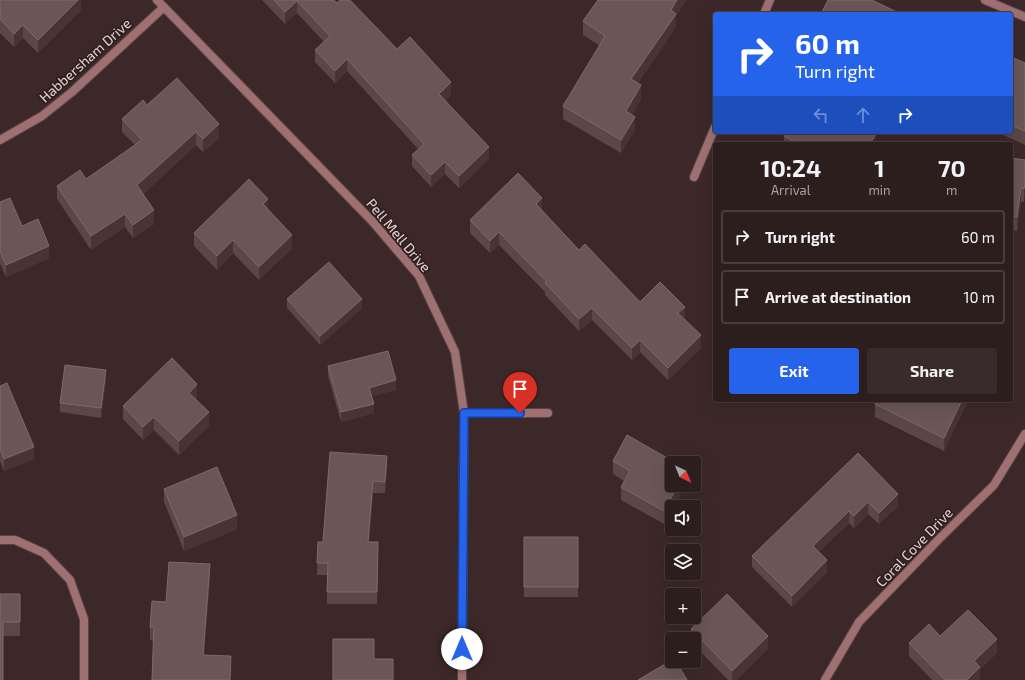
<!DOCTYPE html>
<html lang="en">
<head>
<meta charset="utf-8">
<style>
	body { margin:0; font-family:"Exo 2",sans-serif; background:#392b2b; color:#f1f3f6; height:100vh; display:flex; flex-direction:column; font-size:15px; white-space:nowrap }
	* { box-sizing:border-box; margin:0 }
	p { font-size:13px; color:#a7a2a4 }
	.icon { flex:none; width:22px; height:22px; fill:none; stroke:currentColor; stroke-width:2; stroke-linecap:round; stroke-linejoin:round }
	.map { position:relative; flex:1; overflow:hidden }
	.sheet { position:absolute; left:713px; top:142px; width:300px; height:260px; display:flex; flex-direction:column; background:#2d1e1e; border-radius:4px; box-shadow:0 4px 16px #0002,0 0 0 1px #483c3c }
	.sheet>* { flex:none }
	.banner { position:absolute; left:713px; top:12px; width:300px; height:122px; border-radius:4px; box-shadow:0 4px 16px #0002,0 0 0 1px #483c3c; background:#2563eb; color:#fff; overflow:hidden }
	.needle { width:26px; rotate:137deg }
	.tools { position:absolute; left:665px; top:456px; display:grid; gap:8px }
	.tools a { display:grid; place-items:center; width:36px; height:36px; border-radius:4px; background:#2d1e1e; box-shadow:0 4px 16px #0002,0 0 0 1px #483c3c; font-size:20px }
	.pin { position:absolute; display:grid; place-items:center; width:34px; height:34px; color:#fff; margin:-41px -17px; border-radius:50% 50% 50% 0; rotate:-45deg; box-shadow:0 0 4px #0007 }
	.pin .icon { rotate:45deg }
	.me { position:absolute; width:44px; margin:-22px; rotate:0deg; stroke-linejoin:round; filter:drop-shadow(0 0 3px #0008) }
	.turn { display:flex; align-items:center; gap:14px; height:84px; padding:0 16px; font-size:18px }
	.turn .icon { width:52px; height:52px; stroke-width:2.5 }
	.turn b { display:block; font-size:28px; line-height:34px }
	.lanes { display:flex; align-items:center; height:38px; padding:0 16px; background:#0003; justify-content:center; gap:20px; direction:ltr }
	.lanes .off { opacity:.35 }
	.eta { display:flex; justify-content:space-evenly; align-items:center; height:68px; text-align:center }
	.eta b { font-size:24px; font-weight:700; line-height:28px }
	.action { display:flex; gap:8px; margin-top:auto; padding:8px 16px }
	.action a { flex:1; height:46px; border-radius:4px; background:#2563eb; color:#fff; font-size:16px; font-weight:700; line-height:46px; text-align:center }
	.action a+a { background:#392b2b; color:#f1f3f6 }
	ul { padding:0; list-style:none }
	li { display:flex; align-items:center; gap:12px; height:54px; margin:0 8px 6px; padding:0 8px; border:2px solid #483c3c; border-radius:4px }
	li div { flex:1 }
	li b { display:block; font-size:15px }
	li em { font-style:normal }
	.map>svg:first-child { display:block }
	.lines { fill:none; stroke-linecap:round; stroke-linejoin:round }
	.minor-casing { stroke:#574444; stroke-width:10 }
	.minor { stroke:#9e7071; stroke-width:8 }
	.wall { fill:#5b4747 }
	.shaded-wall { fill:#493434 }
	.building { fill:#6a5656; stroke:#7c6a6a }
	.route-casing { stroke:#184099; stroke-width:10 }
	.route { stroke:#2563eb; stroke-width:7 }
	.labels { text-anchor:middle; dominant-baseline:central; stroke-width:3.5; stroke-linejoin:round; paint-order:stroke }
	.street-label { font-size:14px; fill:#e2d5d5; stroke:#321e1f }
</style>
</head>
<body>
<div class="map">
<svg width="1025" height="680" viewBox="0 0 1025 680">
	<rect width="100%" height="100%" fill="#3c2828"/>
	<g class="lines">
		<!-- minor casing -->
		<g class="minor-casing">
			<path id="minor" d="M157,0L372,221L419,276L455,352L464,413L462,680
				M985,0L1025,17
				M764,14L770,0
				M0,140L42,116L72,92L164,7
				M694,177L715,127
				M464,413H548
				M0,540H15L44,553L70,580L84,619V680
				M825,680L859,622L939,539L994,485L1025,434"/>
		</g>
		<!-- minor -->
		<use href="#minor" class="minor"/>
	</g>
	<!-- wall -->
	<path class="wall" d="M0,0H81V10L38,53L23,38L14,47L0,33Z
		M262,0H334L337,3L397,49L451,94L445,100L489,159L459,188L445,174L431,187L412,166V155L418,149L347,71L335,83L315,62V50L324,42L297,13L285,24Z
		M598,0H686L676,16V27L638,83L641,99L632,115L635,130L621,153L563,119V106L600,46L583,35V21Z
		M1011,57L1025,63V145L997,132H1011Z
		M147,105L219,138L203,152L196,145L143,194L154,224L133,238L125,227L91,250L57,199V186L86,179L135,145L122,132V119Z
		M784,136L876,144H784Z
		M1011,158L1025,160L1024,202H1021L1017,231L1011,230Z
		M0,202L22,226L49,258L6,277L0,263Z
		M268,210L292,248L259,280L233,253L217,270L194,246V233Z
		M542,210L579,250L640,302L685,319L701,348L668,380L640,352L632,360L592,320L579,331L545,295V292L499,245L490,253L470,233V220Z
		M287,299L362,308L320,345L287,308Z
		M328,366L396,390L372,396L374,413L341,422L328,376Z
		M106,380L101,418L60,412V403Z
		M0,386L34,459L4,471L0,461Z
		M197,397L196,399L209,426L179,455L154,430L143,440L123,419V406Z
		M968,400L944,451L875,417V404Z
		M330,452L387,468L385,493H373L369,542H378L377,604H327V575H317L318,542H323Z
		M858,453L898,506L879,524L868,514L854,528L849,523L819,552L827,572L792,607L752,567V556Z
		M613,461L676,463L664,524L621,500V487L624,481L613,474Z
		M164,489L237,529L184,551L164,502Z
		M524,537H578V597H524Z
		M210,577L204,655L231,670L230,680H152L153,641L150,640V627L166,602Z
		M0,594H20V636H3Z
		M691,629L768,649L736,680H728L694,645V639H691Z
		M940,636L997,653L980,669V680H932L909,656V643Z"/>
	<!-- shaded-wall -->
	<path class="shaded-wall" d="M78,0H81V10L38,53V40Z
		M677,0H686L676,16V27L631,93V79Z
		M297,1V13L285,24V12Z
		M23,25V38L14,47V34Z
		M347,59V71L335,83V71Z
		M451,82V94L439,105V94Z
		M641,85V99L626,125V111Z
		M635,117V130L621,153V140Z
		M219,124V138L203,152V139Z
		M196,132V145L137,199V185Z
		M876,133V144H870Z
		M489,147V159L459,188V176Z
		M445,162V174L431,187V175Z
		M1025,183V196L1024,202V189Z
		M1021,188V202L1017,231V217Z
		M542,198V210L536,216V204Z
		M268,199V212L263,204Z
		M154,210V224L133,238V225Z
		M125,214V227L91,250V236Z
		M499,232V245L490,253V241Z
		M292,235V248L259,280V267Z
		M233,240V253L217,270V256Z
		M49,246V258L6,277V265Z
		M1012,268V281L1011,285V272Z
		M362,299V308L320,345V336Z
		M685,307V319L678,313Z
		M592,308V320L579,331V319Z
		M701,335V348L668,380V368Z
		M640,340V352L632,360V348Z
		M106,370V380L101,418V408Z
		M396,380V390L369,397V388Z
		M197,384V397L189,406V393Z
		M962,400H968L944,451V438Z
		M374,404V413L341,422V412Z
		M209,412V426L179,455V441Z
		M154,417V430L143,440V427Z
		M34,447V459L4,471V459Z
		M387,456V468L385,493V482Z
		M373,481V493L368,554V542Z
		M678,485H686L674,507H672V510L664,524V511Z
		M898,494V506L879,524V513Z
		M868,502V514L854,528V516Z
		M849,511V523L813,558V546Z
		M237,515V529L184,551V537Z
		M827,560V572L792,607V596Z
		M210,564V577L203,669V655Z
		M768,636V649L736,680H732V671Z
		M997,639V653L980,669V680H967L974,661Z"/>
	<!-- building -->
	<path class="building" d="M0,0H78L38,40L23,25L14,34L0,19Z
		M274,0H334L337,3L340,0H350L397,49L410,37L451,82L439,94L489,147L459,176L445,162L431,175L412,155L424,144L347,59L335,71L315,50L330,36L297,1L285,12Z
		M598,0H677L671,10L676,14L631,79L641,85L626,111L635,117L621,140L563,106L605,36L583,21Z
		M828,0H872L901,14H821Z
		M1011,57L1025,63V131L1011,125Z
		M177,78L219,124L203,139L196,132L137,185L154,210L133,225L125,214L91,236L57,186L80,170L86,179L142,140L122,119L143,100L147,105Z
		M786,132H874L876,133L870,144H799L784,136Z
		M1011,158L1025,160V183L1024,189L1021,188L1017,217L1011,216Z
		M518,173L542,198L536,204L579,250L585,244L640,302L660,282L685,307L678,313L701,335L668,368L640,340L632,348L592,308L579,319L545,283L546,281L499,232L490,241L470,220Z
		M249,179L268,199L263,204L292,235L259,267L233,240L217,256L194,233Z
		M10,198L22,226L38,219L49,246L6,265L0,251V202Z
		M329,262L362,299L320,336L287,299Z
		M388,351L396,380L369,388L374,404L341,412L328,366Z
		M172,358L197,384L189,393L209,412L179,441L154,417L143,427L123,406Z
		M65,365L106,370L101,408L60,403Z
		M7,383L34,447L4,459L0,449V386Z
		M877,400H962L944,438L875,404Z
		M627,435L676,463H672V485H678L664,511L621,487L630,471L613,461Z
		M330,452L387,456L385,482L373,481L368,542H378L377,592H327L328,563H317L318,542H323Z
		M858,453L898,494L879,513L868,502L854,516L849,511L813,546L827,560L792,596L752,556Z
		M217,467L237,515L184,537L164,489Z
		M524,537H578V587H524Z
		M169,562L210,564L203,655L231,656L230,680H152L154,627H150L152,601L166,602Z
		M0,594H20V622H3V680H0Z
		M727,594L768,636L732,671L691,629Z
		M968,610L997,639L974,661L980,667L967,680H945L909,643L929,624L940,636Z
		M333,639H374V659H393V680H333Z
		M672,660V661H676L687,680H638Z"/>
	<g class="lines">
		<!-- route casing -->
		<g class="route-casing">
			<path id="route" d="M462,649L464,413H520"/>
		</g>
		<!-- route -->
		<use href="#route" class="route"/>
	</g>
	<g class="labels">
		<!-- street labels -->
		<g class="street-label">
			<text transform="translate(85 60) rotate(-42)">Habbersham Drive</text>
			<text transform="translate(399 235) rotate(50)">Pell Mell Drive</text>
			<text transform="translate(914 547) rotate(-46)">Coral Cove Drive</text>
		</g>
	</g>
</svg>
<div class="tools">
<a><svg class="needle" viewBox="-14 -14 28 28"><path d="M0-13l5 13h-10z" fill="#e53935"/><path d="M0 13l5-13h-10z" fill="#a7a2a4"/></svg></a>
<a><svg class="icon" aria-label="sound" viewBox="0 0 24 24"><path d="M4 9h4l5-4v14l-5-4H4zM17 9q2 3 0 6"/></svg></a>
<a><svg class="icon" aria-label="layers" viewBox="0 0 24 24"><path d="M12 4l9 5-9 5-9-5zM3 14l9 5 9-5"/></svg></a>
<a>+</a>
<a>−</a>
</div>
<div class="pin" style="left:520px;top:413px;background:#d93025"><svg class="icon" aria-label="arrive" viewBox="0 0 24 24"><path d="M6 21V4h12l-3 4 3 4H6"/></svg></div>
<svg class="me" style="left:462px;top:649px" viewBox="-20 -20 40 40"><circle r="19" fill="#fff"/><path d="M0-13L10 11 0 6-10 11z" fill="#2563eb"/></svg>
<div class="banner">
<div class="turn"><svg class="icon" aria-label="right" viewBox="0 0 24 24"><path d="M7 20v-9h11M14 6l5 5-5 5"/></svg><div><b>60 m</b>Turn right</div></div>
<div class="lanes"><svg class="icon off" aria-label="left" viewBox="0 0 24 24"><path d="M17 20v-9H6M10 6l-5 5 5 5"/></svg><svg class="icon off" aria-label="ahead" viewBox="0 0 24 24"><path d="M12 20V5M6 11l6-6 6 6"/></svg><svg class="icon" aria-label="right" viewBox="0 0 24 24"><path d="M7 20v-9h11M14 6l5 5-5 5"/></svg></div>
</div>
<section class="sheet">
<div class="eta">
<div><b>10:24</b><p>Arrival</p></div>
<div><b>1</b><p>min</p></div>
<div><b>70</b><p>m</p></div>
</div>
<ul>
<li><svg class="icon" aria-label="right" viewBox="0 0 24 24"><path d="M7 20v-9h11M14 6l5 5-5 5"/></svg><div><b>Turn right</b></div><em>60 m</em></li>
<li><svg class="icon" aria-label="arrive" viewBox="0 0 24 24"><path d="M6 21V4h12l-3 4 3 4H6"/></svg><div><b>Arrive at destination</b></div><em>10 m</em></li>
</ul>
<div class="action"><a>Exit</a><a>Share</a></div>
</section>
</div>
</body>
</html>
